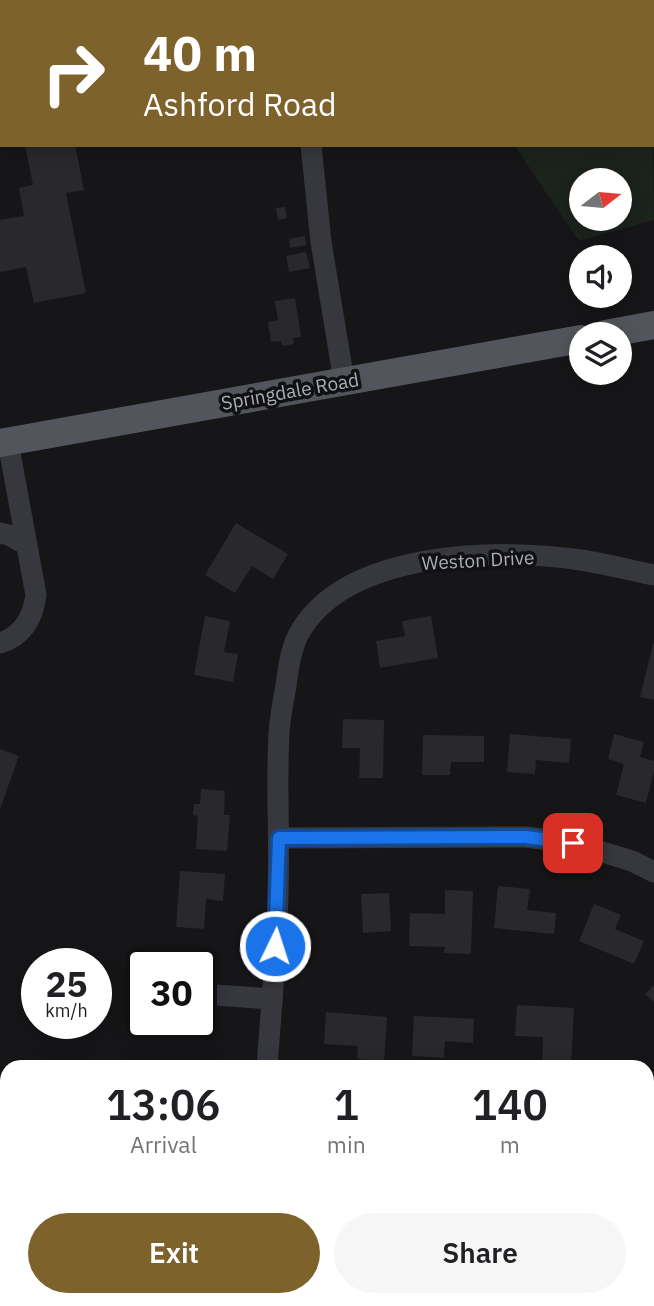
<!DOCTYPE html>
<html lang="en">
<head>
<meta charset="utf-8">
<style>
	body { margin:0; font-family:"IBM Plex Sans",sans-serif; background:#f6f6f6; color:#202124; height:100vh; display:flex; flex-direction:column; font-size:26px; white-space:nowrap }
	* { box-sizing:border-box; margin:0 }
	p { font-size:23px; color:#757577 }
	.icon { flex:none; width:38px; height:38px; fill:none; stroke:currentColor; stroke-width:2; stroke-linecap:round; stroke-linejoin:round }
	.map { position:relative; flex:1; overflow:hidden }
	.details { position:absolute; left:0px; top:1060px; width:654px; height:247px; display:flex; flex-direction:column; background:#fff; border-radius:21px 21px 0 0; box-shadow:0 4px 18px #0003 }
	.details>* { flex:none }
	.hud { position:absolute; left:0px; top:0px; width:654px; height:147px; box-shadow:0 4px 18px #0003; background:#7e622b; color:#fff; overflow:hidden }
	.needle { width:46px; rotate:74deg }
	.fabs { position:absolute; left:569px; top:168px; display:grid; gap:14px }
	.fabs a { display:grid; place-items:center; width:63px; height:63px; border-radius:50%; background:#fff; box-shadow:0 4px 18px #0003; font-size:35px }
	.speed { position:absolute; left:21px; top:948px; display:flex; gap:14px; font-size:35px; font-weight:700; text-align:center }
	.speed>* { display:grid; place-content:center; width:91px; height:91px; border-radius:50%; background:#fff; box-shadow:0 4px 18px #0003; line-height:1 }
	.speed small { font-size:18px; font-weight:400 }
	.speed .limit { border:4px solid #111; border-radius:10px; background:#fff; color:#111 }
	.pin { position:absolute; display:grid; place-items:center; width:60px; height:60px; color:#fff; margin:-30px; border-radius:14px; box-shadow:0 4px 10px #0006 }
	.me { position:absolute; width:77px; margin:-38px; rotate:4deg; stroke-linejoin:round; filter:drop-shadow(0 0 5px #0008) }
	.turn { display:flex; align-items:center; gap:24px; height:147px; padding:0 28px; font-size:32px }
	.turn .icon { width:91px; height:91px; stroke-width:2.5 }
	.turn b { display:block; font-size:49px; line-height:60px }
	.eta { display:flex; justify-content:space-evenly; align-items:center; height:119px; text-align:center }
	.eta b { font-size:42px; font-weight:600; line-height:49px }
	.button { display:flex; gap:14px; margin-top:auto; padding:14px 28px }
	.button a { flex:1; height:80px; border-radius:42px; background:#7e622b; color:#fff; font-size:28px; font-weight:600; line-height:80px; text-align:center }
	.button a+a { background:#f6f6f6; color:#202124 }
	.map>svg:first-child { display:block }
	.green { fill:#1c231d; fill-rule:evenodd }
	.building { fill:#29292c }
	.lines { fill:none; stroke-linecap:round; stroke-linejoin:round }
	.minor { stroke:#37383d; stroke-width:21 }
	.major { stroke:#53555c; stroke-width:28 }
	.route-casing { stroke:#114b97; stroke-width:18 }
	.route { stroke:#1a73e8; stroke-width:12 }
	.labels { text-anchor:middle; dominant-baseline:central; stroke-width:7; stroke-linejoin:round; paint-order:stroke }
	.street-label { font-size:19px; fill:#a8adb8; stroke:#111113 }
</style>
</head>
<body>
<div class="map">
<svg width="654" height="1306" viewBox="0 0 654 1306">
	<rect width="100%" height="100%" fill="#161618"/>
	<!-- green -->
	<path class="green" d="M351,0H541L546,2H354Z
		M653,132L654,220L579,241L514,145H653ZM581,180H620V219H581Z"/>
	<!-- building -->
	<path class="building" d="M25,145H75L84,190L66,193L86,293L34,303L26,267L0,272V220L24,216L19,188L33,185Z
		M285,207L287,218L278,220L276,208Z
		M305,236L306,245L290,248L289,239Z
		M306,252L310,268L289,272L286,256Z
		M295,298L301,337L293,338L294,344L282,346L281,341L271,342L268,322L278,320L275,301Z
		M236,523L288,554L273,579L252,566L235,593L205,575Z
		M205,616L230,621L224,652L238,654L233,682L194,675Z
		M431,616L438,658L380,668L376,641L405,636L402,621Z
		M653,644H654V700L640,697Z
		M343,719L384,720L383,778H359L360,748H342Z
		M510,734L571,739L569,763L536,760L535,774L507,772Z
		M614,734L644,742L640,757L654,761V771L646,803L616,795L624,764L608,759Z
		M423,735L484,736V762H451L450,775H422Z
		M0,749L19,756L0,809Z
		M201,789L225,791L224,815H230L227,851L196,849L198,816L193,815L194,804H200Z
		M180,871L225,874L223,901L206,899L204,929L176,927Z
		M498,886L530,889L527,910L556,913L554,934L494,928Z
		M445,890L473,891L471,954L444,953L445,947L409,946L410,913L445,914Z
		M389,893L391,931L363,933L361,894Z
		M594,904L621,915L615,929L644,941L634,964L579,941Z
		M654,985V1002L645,994Z
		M517,1005L574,1008L571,1067L542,1065L543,1037L515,1036Z
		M326,1012L387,1017L384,1061L357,1059L358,1046L324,1044Z
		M414,1016L474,1019L473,1043L445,1041L444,1058L412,1056Z
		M654,1216V1256L648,1250V1223Z
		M312,1300H353V1306L312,1305Z
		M527,1300H547L551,1306H519Z
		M579,1300H617L609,1306H583Z
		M619,1300H636L629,1306H623Z
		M176,1303V1306H132V1304Z"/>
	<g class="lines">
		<!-- minor -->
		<path class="minor" d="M12,0L13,2
			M0,32H2
			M311,145L321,242L344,381
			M0,533L9,535L27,545
			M0,643C23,636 33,617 36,595L8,442
			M279,838L526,837L573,843L632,861L654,872
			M201,994L272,999
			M267,1068C271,1009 277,951 278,893C280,840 276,786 279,733C280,718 283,702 286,686C288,668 291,646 301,630C350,550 499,548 581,560C606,564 630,570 654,575
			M258,1300V1306"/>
		<!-- major -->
		<path class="major" d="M605,334L654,325
			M0,443L581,339"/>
	</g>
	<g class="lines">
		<!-- route casing -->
		<g class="route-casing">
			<path id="route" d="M275,946L279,838L526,837L573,843"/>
		</g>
		<!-- route -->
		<use href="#route" class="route"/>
	</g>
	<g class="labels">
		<!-- street labels -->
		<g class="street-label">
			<text transform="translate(290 391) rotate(-10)">Springdale Road</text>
			<text transform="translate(478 560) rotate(-3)">Weston Drive</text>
		</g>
	</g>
</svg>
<div class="fabs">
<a><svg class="needle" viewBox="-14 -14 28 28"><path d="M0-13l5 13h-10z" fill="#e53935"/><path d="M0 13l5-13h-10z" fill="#757577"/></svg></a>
<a><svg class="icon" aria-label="sound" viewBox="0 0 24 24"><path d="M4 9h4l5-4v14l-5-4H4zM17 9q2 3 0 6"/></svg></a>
<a><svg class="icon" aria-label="layers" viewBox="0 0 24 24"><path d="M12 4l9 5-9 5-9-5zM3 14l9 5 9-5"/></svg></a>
</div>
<div class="speed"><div>25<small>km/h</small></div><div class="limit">30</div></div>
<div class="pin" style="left:573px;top:843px;background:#d93025"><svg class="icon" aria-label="arrive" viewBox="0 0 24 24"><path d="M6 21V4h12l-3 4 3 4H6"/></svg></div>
<svg class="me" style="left:275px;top:946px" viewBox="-20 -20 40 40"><circle r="17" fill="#1a73e8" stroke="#fff" stroke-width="3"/><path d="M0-11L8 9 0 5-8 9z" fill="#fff"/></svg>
<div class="hud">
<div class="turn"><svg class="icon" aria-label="right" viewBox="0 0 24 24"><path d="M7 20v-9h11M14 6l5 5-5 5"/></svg><div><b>40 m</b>Ashford Road</div></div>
</div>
<section class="details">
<div class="eta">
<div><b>13:06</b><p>Arrival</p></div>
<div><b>1</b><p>min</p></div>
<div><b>140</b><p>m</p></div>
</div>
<div class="button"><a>Exit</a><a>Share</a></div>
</section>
</div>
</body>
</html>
